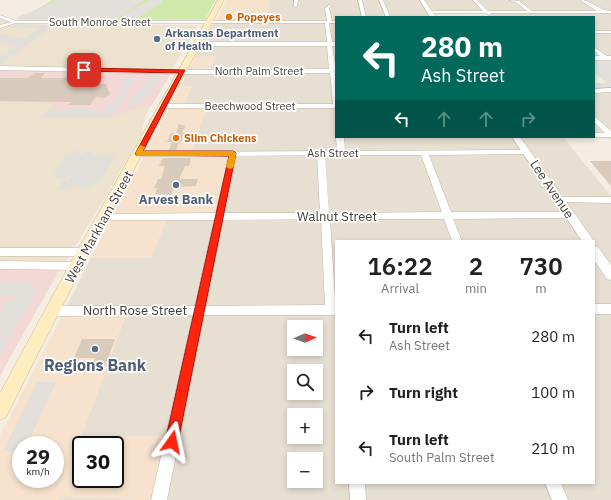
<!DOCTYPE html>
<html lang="en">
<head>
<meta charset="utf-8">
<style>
	body { margin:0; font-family:"IBM Plex Sans",sans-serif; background:#f6f6f6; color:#202124; height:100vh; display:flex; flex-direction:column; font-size:15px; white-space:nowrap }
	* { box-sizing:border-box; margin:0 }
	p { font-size:13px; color:#757577 }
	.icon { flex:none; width:22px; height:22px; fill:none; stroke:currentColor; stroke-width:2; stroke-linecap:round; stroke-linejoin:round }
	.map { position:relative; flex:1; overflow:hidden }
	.side { position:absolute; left:335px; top:240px; width:260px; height:244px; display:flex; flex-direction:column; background:#fff; border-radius:0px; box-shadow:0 2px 6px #0003 }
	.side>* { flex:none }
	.top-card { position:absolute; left:335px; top:16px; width:260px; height:122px; border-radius:0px; box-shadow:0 2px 6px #0003; background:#00695c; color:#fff; overflow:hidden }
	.needle { width:26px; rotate:88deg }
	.fabs { position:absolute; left:287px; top:320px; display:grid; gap:8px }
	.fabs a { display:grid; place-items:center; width:36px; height:36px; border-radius:0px; background:#fff; box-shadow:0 2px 6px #0003; font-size:20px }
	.speed { position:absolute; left:12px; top:436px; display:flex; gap:8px; font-size:20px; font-weight:700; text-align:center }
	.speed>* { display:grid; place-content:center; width:52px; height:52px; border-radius:50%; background:#fff; box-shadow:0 2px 6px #0003; line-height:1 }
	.speed small { font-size:10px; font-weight:400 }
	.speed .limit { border:2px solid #111; border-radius:6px; background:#fff; color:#111 }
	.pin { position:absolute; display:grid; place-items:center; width:34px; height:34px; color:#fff; margin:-17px; border-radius:8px; box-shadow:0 2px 6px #0006 }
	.me { position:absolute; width:44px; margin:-22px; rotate:12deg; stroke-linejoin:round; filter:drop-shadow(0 0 3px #0008) }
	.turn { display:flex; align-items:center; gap:14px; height:84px; padding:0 20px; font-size:18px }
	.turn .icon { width:52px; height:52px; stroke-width:2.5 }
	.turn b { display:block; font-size:28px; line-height:34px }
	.lanes { display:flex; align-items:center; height:38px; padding:0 20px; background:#0003; justify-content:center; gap:20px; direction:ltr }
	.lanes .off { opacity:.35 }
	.eta { display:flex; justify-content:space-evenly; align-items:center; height:68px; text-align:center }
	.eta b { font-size:24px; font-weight:600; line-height:28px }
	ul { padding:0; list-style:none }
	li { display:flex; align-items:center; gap:12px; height:56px; padding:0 20px }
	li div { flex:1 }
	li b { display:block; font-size:15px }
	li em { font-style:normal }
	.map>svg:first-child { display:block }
	.residential { fill:#e7dfd2; fill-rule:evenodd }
	.commercial { fill:#f6e2cd; fill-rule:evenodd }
	.education { fill:#ece2cd }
	.medical { fill:#f4d8d6 }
	.green { fill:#d1e9aa }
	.parking { fill:#e3e0dc }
	.building { fill:#d8cbbc }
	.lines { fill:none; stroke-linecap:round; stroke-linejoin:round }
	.minor-casing { stroke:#c1b7a9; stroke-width:1 }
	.tertiary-casing { stroke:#c1b7a9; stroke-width:1 }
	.secondary-casing { stroke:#d5bf92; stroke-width:1 }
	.minor { fill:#fff; fill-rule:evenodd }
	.tertiary { fill:#fff; fill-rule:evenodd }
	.secondary { fill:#ffecc1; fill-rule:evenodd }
	.route { fill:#ff240e; stroke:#a61709 }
	.slow { fill:#f59e0b }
	.food-dot { fill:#e8710a; stroke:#fff; stroke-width:1.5 }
	.service-dot { fill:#5c6f8a; stroke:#fff; stroke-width:1.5 }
	.labels { text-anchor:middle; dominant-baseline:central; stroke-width:3.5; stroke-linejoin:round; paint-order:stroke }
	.far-food-label { font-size:11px; font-weight:bold; fill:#c56008; stroke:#fff; text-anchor:start }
	.far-street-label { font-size:11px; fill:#453d34; stroke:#fff }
	.far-service-label { font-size:11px; font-weight:bold; fill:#4e5e75; stroke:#fff; text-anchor:start }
	.street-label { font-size:13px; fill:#453d34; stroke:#fff }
	.service-label { font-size:13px; font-weight:bold; fill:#4e5e75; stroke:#fff }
	.near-service-label { font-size:16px; font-weight:bold; fill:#4e5e75; stroke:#fff }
</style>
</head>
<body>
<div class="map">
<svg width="611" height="500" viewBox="0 0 611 500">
	<rect width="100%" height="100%" fill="#f3ede4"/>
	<!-- residential -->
	<path class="residential" d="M270,0H611V58H594V17H489L485,12L433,13L436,17H336V137H594V88H611V139L563,137L611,196V500H58L60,497L151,500L165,436L81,437L126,315L77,316L61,318L91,258H151L169,213H210L216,211L189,155L200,129L183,107L192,86L180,87L188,70H210L216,56L195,57L212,25L216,21L267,13ZM336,241H594V483H336ZM294,327H316V349H294ZM294,371H316V393H294ZM294,415H316V437H294ZM294,459H316V481H294Z"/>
	<!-- commercial -->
	<path class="commercial" d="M226,0H270L266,21H216Z
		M216,56L210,70H188L195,57Z
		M192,86L183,107L207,108L189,155H229L216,211L210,213H169L151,258H91L180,87Z
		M126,315L76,452H81V479H115V445H85L88,437L165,436L151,500L60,497L58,500H0V435L61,318L77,316ZM21,445H55V479H21Z"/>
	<!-- education -->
	<path class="education" d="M0,19L16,24L198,25L145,116L142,133L107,194L47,292L0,375Z"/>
	<!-- medical -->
	<path class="medical" d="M0,70L52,71L171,73L152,105L105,118H43L42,117L54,103L0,102Z
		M0,268L53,270L56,273L0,376Z"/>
	<!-- green -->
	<path class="green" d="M52,0H215L205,20H20Z"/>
	<!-- parking -->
	<path class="parking" d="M58,0H145L114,20H23L16,18Z
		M150,0H163L161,1L163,2L136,19L121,16Z
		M16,24L36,25L122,24L116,28L48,26L45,29H49L0,65V55L6,56L8,54H4L15,47L19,46L0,44V34L27,39L29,38H26L39,28L33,27L20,28L21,27L9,28Z
		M594,61H611V88H594V83H606L594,72Z
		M151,74L163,76L149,95L135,106H127Z
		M127,77H139L132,87H128L125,90L129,91L113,115H108L105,118L42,117L49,110L98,109L97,113L105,112L106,110H102L107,103H112L122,88L119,87Z
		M74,151H81L80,155L83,154L85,152H94L93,155H116L99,183H93L90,187H73L74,184L70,189L56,190L62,181H68L71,177L67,176L65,179H55L58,175H52L67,154H72Z
		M0,282H34L30,289H38L0,354V310L6,300H13L16,297L14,296H0Z
		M37,382H56L27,445H21V451H3Z"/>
	<!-- building -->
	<path class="building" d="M35,73H45L41,78H65L71,73H81L82,74L78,79H91L86,84H106L110,94L103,98L96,97L90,105H68L72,102L0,101V78H27Z
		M179,124L185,126L182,133H184L181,142H179L176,150H169L172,142H167L171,133H176Z
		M166,158H191L189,166H185L179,179H198L196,186L174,187L171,195L155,194L157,188H154L158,179H161L165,166H159L162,159Z
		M590,161H611V186Z
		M82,339H115L104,369L90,370L95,358H74Z"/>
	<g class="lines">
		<!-- minor casing -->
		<g class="minor-casing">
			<path id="minor" d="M294,0H298L297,7L294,6Z
				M358,0H362L366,17H362Z
				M379,0H383L390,17H386Z
				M473,0H477L488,11H527L517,3L509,0L519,1L532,11H597L580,0C592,0 599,11 611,11V13H491L489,15L486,13H430L428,12L430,11H483Z
				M329,5L332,6L329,8L332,21H336V23H329L332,42H336V46H332L336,69V108H164L161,106L164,104H333L330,73L182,74L0,70V66L185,70L329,69L327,46H197L194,44L197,42H327L325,23H15L0,28V25L11,22L0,18V15L16,21H327L325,8Z
				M594,31H611V33H594Z
				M594,47L607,56H611V60H594V56H600L594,51Z
				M611,88V92L594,93V89Z
				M594,116L611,131V137H593L594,133H605L594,122Z
				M336,137H344L345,151L530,150V154H527L429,155L451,212H570L575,215L570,218L453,219L462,241H452L444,219H330L336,315H204L167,500H151L193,315L54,316L50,314L48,311L50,308L54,306H195L214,220H104L99,217L104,214L216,213L229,156H135V152L337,151ZM317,155L320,213H225L236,156ZM325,155H421L442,212L329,213ZM321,219L325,305L206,306L223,220Z
				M560,197H611V203L557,202L556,200L557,198Z
				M0,248H84L88,249L89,252L88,255L84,256H0Z
				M0,261L76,262L80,263L81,266L80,269L76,270L0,269Z
				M594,304H611V314H594Z
				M349,483H365L366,500H350Z
				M545,483H561L568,500H552Z"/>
		</g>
		<!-- tertiary casing -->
		<g class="tertiary-casing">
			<path id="tertiary" d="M420,0H424L436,17H430Z
				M512,137H520L594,241H582Z
				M594,246L598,247L611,265V280L607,279L594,260Z"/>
		</g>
		<!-- secondary casing -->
		<g class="secondary-casing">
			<path id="secondary" d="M218,0H224L82,267L6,417L0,420V393L71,262Z"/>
		</g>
		<!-- minor -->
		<use href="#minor" class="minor"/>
		<!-- tertiary -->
		<use href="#tertiary" class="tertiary"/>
		<!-- secondary -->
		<use href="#secondary" class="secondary"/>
	</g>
	<!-- route -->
	<path class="route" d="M84,68L185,70L143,151H233L236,153L178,442L176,446L172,448L167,446L165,442L229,156L136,155L135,154L179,73L82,71V69Z"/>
	<!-- slow -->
	<path class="slow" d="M140,145L145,147L143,151H233L236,153L234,167L230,169L226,167L229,156H138L135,154Z"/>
	<!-- markers -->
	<g class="food-dot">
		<circle cx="229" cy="17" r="4"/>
		<circle cx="176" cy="138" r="4"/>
	</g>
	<g class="service-dot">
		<circle cx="157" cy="39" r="4"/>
		<circle cx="176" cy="185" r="4"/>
		<circle cx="95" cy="349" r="4"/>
	</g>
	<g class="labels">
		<!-- far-food labels -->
		<g class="far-food-label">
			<text x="237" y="17">Popeyes</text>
			<text x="184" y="138">Slim Chickens</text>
		</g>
		<!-- far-street labels -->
		<g class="far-street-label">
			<text x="100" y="22">South Monroe Street</text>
			<text x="259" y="71">North Palm Street</text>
			<text x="250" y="106">Beechwood Street</text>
			<text x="333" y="153">Ash Street</text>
		</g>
		<!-- far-service labels -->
		<g class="far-service-label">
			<text x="165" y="33">Arkansas Department<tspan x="165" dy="13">of Health</tspan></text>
		</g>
		<!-- street labels -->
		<g class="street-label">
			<text transform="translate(552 189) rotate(56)">Lee Avenue</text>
			<text x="337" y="216">Walnut Street</text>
			<text transform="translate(99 227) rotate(-61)">West Markham Street</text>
			<text x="135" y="310">North Rose Street</text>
		</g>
		<!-- service labels -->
		<g class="service-label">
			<text x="176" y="199">Arvest Bank</text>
		</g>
		<!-- near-service labels -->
		<g class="near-service-label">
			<text x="95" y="365">Regions Bank</text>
		</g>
	</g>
</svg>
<div class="fabs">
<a><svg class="needle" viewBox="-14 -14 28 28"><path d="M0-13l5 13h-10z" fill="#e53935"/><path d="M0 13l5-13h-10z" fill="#757577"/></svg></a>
<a><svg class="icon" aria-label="search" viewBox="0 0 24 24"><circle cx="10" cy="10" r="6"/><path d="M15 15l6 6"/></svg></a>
<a>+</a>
<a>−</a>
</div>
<div class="speed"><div>29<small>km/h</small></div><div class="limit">30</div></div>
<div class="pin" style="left:84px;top:70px;background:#d93025"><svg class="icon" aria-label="arrive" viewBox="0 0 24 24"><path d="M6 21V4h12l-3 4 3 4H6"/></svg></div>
<svg class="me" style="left:172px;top:442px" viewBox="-20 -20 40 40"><path d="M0-17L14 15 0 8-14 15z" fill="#ff240e" stroke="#fff" stroke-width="4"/></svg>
<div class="top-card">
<div class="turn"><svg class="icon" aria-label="left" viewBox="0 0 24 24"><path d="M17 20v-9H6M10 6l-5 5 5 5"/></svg><div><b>280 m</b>Ash Street</div></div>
<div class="lanes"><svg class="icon" aria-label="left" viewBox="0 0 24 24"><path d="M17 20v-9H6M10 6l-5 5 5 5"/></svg><svg class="icon off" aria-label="ahead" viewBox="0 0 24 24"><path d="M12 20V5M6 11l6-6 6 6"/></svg><svg class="icon off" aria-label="ahead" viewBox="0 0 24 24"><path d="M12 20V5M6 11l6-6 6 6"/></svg><svg class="icon off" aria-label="right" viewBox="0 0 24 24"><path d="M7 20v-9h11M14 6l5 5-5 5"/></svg></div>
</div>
<section class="side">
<div class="eta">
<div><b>16:22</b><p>Arrival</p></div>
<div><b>2</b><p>min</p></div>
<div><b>730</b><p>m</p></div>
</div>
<ul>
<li><svg class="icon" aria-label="left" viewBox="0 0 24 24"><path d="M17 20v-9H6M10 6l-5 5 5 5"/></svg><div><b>Turn left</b><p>Ash Street</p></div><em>280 m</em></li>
<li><svg class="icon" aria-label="right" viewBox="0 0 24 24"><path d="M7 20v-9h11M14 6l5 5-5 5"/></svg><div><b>Turn right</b></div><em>100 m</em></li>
<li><svg class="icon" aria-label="left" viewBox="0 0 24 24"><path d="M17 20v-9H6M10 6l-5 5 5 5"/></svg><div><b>Turn left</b><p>South Palm Street</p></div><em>210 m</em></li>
</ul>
</section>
</div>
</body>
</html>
